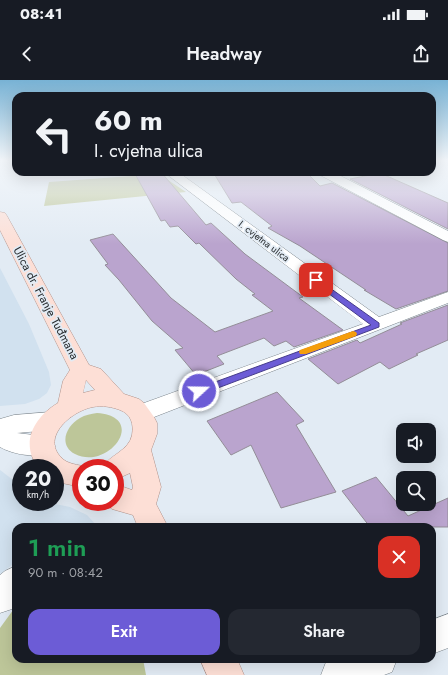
<!DOCTYPE html>
<html lang="en">
<head>
<meta charset="utf-8">
<style>
	body { margin:0; font-family:Jost,sans-serif; background:#242831; color:#f1f3f6; height:100vh; display:flex; flex-direction:column; font-size:15px; white-space:nowrap }
	* { box-sizing:border-box; margin:0 }
	p { font-size:13px; color:#9ea1a6 }
	.icon { flex:none; width:22px; height:22px; fill:none; stroke:currentColor; stroke-width:2; stroke-linecap:round; stroke-linejoin:round }
	.map { position:relative; flex:1; overflow:hidden }
	.sheet { position:absolute; left:12px; top:443px; width:424px; height:140px; display:flex; flex-direction:column; background:#171b24; border-radius:12px; box-shadow:0 4px 16px #0002 }
	.sheet>* { flex:none }
	.hud { position:absolute; left:12px; top:12px; width:424px; height:84px; border-radius:12px; box-shadow:0 4px 16px #0002; background:#171b24; color:#f1f3f6; overflow:hidden }
	.buttons { position:absolute; left:396px; top:343px; display:grid; gap:8px }
	.buttons a { display:grid; place-items:center; width:40px; height:40px; border-radius:8px; background:#171b24; box-shadow:0 4px 16px #0002; font-size:20px }
	.speed { position:absolute; left:12px; top:379px; display:flex; gap:8px; font-size:20px; font-weight:700; text-align:center }
	.speed>* { display:grid; place-content:center; width:52px; height:52px; border-radius:50%; background:#171b24; box-shadow:0 4px 16px #0002; line-height:1 }
	.speed small { font-size:10px; font-weight:400 }
	.speed .limit { border:6px solid #d22; background:#fff; color:#111 }
	.pin { position:absolute; display:grid; place-items:center; width:34px; height:34px; color:#fff; margin:-17px; border-radius:8px; box-shadow:0 2px 6px #0006 }
	.me { position:absolute; width:44px; margin:-22px; rotate:69deg; stroke-linejoin:round; filter:drop-shadow(0 0 3px #0008) }
	.turn { display:flex; align-items:center; gap:14px; height:84px; padding:0 16px; font-size:18px }
	.turn .icon { width:52px; height:52px; stroke-width:2.5 }
	.turn b { display:block; font-size:28px; line-height:34px }
	.round { display:grid; place-items:center; flex:none; width:42px; height:42px; border-radius:12px; background:#242831 }
	.overview { display:flex; align-items:center; justify-content:space-between; height:68px; padding:0 16px }
	h1 { font-size:24px; font-weight:600; line-height:30px; color:#1e9e55 }
	.primary-button { display:flex; gap:8px; margin-top:auto; padding:8px 16px }
	.primary-button a { flex:1; height:46px; border-radius:12px; background:#6c5cd6; color:#fff; font-size:16px; font-weight:600; line-height:46px; text-align:center }
	.primary-button a+a { background:#242831; color:#f1f3f6 }
	.status { display:flex; justify-content:space-between; align-items:center; height:28px; padding:0 20px; background:#171b24; direction:ltr }
	.status svg { height:11px; fill:currentColor }
	header { display:flex; justify-content:space-between; align-items:center; height:52px; padding:0 16px; background:#171b24; font-size:18px; font-weight:600 }
	.map>svg:first-child { display:block }
	.built { fill:#d1e1ef }
	.green { fill:#bdc699 }
	.building { fill:#baa4ce; stroke:#938d97 }
	.lines { fill:none; stroke-linecap:round; stroke-linejoin:round }
	.minor-casing { stroke:#7a838a; stroke-width:1 }
	.major-casing { stroke:#b1928a; stroke-width:1 }
	.minor { fill:#fff; fill-rule:evenodd }
	.major { fill:#fddfd6; fill-rule:evenodd }
	.route { fill:#6c5cd6; stroke:#463c8b }
	.slow { fill:#f59e0b }
	.labels { text-anchor:middle; dominant-baseline:central; stroke-width:3.5; stroke-linejoin:round; paint-order:stroke }
	.far-street-label { font-size:10px; fill:#282c2f; stroke:#e2ebf4 }
	.street-label { font-size:12px; fill:#282c2f; stroke:#e2ebf4 }
</style>
</head>
<body>
<div class="status"><b>08:41</b><svg viewBox="0 0 49 12"><path d="M0 12V9h3v3zM5 12V6h3v6zM10 12V3h3v9zM15 12V0h3v12zM26 1h20v11H26zM47 4h2v5h-2z"/></svg></div>
<header><svg class="icon" aria-label="back" viewBox="0 0 24 24"><path d="M15 5l-7 7 7 7"/></svg>Headway<svg class="icon" aria-label="share" viewBox="0 0 24 24"><path d="M12 15V3M7 8l5-5 5 5M5 13v7h14v-7"/></svg></header>
<div class="map">
<svg width="448" height="595" viewBox="0 0 448 595">
	<rect width="100%" height="100%" fill="#e2ebf4"/>
	<!-- built -->
	<path class="built" d="M0,188L29,244L49,292L51,305L47,313L39,319L25,324L0,326Z
		M0,390L21,406V422H45L70,427L87,435L96,445V447H16V482L0,494Z"/>
	<!-- green -->
	<path class="green" d="M159,94L186,112L44,126L49,102Z
		M97,333C149,337 108,391 75,374C58,365 66,346 80,338C85,335 91,334 97,333Z
		M16,526V579H143L146,595H0V548Z"/>
	<!-- building -->
	<path class="building" d="M134,92H161L206,145L211,143L245,174L303,217L299,218L343,250L294,267L286,261L274,266L264,258L217,276L224,284L196,295L175,270L183,268L152,241L119,200L105,185L108,184L90,160L113,154L171,218L215,252L273,231L252,215L255,214L236,199L199,163L196,164L178,146L170,147L165,140L161,141Z
		M213,92L307,93L320,106L332,103L448,163V211L396,229L364,210H366L300,166L268,148L272,146L241,122L232,123Z
		M380,93L448,123V149L350,99Z
		M448,225V260L416,274L418,275L389,289L380,282L338,304L308,279L357,260L360,263L402,244L400,243Z
		M277,312L304,341L296,345L336,412L281,428L251,365L231,375L207,341Z
		M376,397L408,436L448,418V447H370L342,411Z"/>
	<g class="lines">
		<!-- minor casing -->
		<g class="minor-casing">
			<path id="minor" d="M164,92H178L379,237L448,212V223L149,339L141,342L133,339L129,333L133,327L363,244Z
				M318,92H333L448,151V162L443,160L320,95Z
				M51,332L60,335L63,341L60,347L51,350L17,353L42,356L51,359L55,366L51,373C36,378 14,375 0,367V339L14,335Z
				M16,486V524L12,529L0,533V495L5,491Z
				M448,534V568L432,574V540Z
				M333,579H397L392,592L384,595H321L326,582Z"/>
		</g>
		<!-- major casing -->
		<g class="major-casing">
			<path id="major" d="M0,132L5,133L7,136L89,285L101,289L124,314L139,319L144,323L154,337L157,343V354L151,370L161,407L156,424L168,447H138L133,435L112,429L104,422H115V404L132,410L133,407L130,393L115,400V388H102C109,375 129,371 132,355C134,344 131,334 120,330C112,327 102,325 93,327C71,331 38,359 64,380C71,385 82,385 90,388H81V407L57,402L55,401V388H39C19,364 34,337 58,323L63,301L70,290L0,150ZM86,300L95,310L83,313Z
				M200,579H237L244,595H207Z"/>
		</g>
		<!-- minor -->
		<use href="#minor" class="minor"/>
		<!-- major -->
		<use href="#major" class="major"/>
	</g>
	<!-- sky -->
	<linearGradient id="sky" x2="0" y2="1"><stop stop-color="#78b2d4"/><stop offset="0.49" stop-color="#f2f6fa"/><stop offset="1" stop-color="#f2f6fa" stop-opacity="0"/></linearGradient>
	<rect width="448" height="164" fill="url(#sky)"/>
	<!-- route -->
	<path class="route" d="M316,198L379,243V247L202,314H196L194,311L196,309L371,245L313,202L312,200Z"/>
	<!-- slow -->
	<path class="slow" d="M353,251L356,252L357,254L356,256L306,274H300L299,272L300,270Z"/>
	<g class="labels">
		<!-- far-street labels -->
		<g class="far-street-label">
			<text transform="translate(264 161) rotate(37)">I. cvjetna ulica</text>
		</g>
		<!-- street labels -->
		<g class="street-label">
			<text transform="translate(46 223) rotate(62)">Ulica dr. Franje Tuđmana</text>
		</g>
	</g>
</svg>
<div class="buttons">
<a><svg class="icon" aria-label="sound" viewBox="0 0 24 24"><path d="M4 9h4l5-4v14l-5-4H4zM17 9q2 3 0 6"/></svg></a>
<a><svg class="icon" aria-label="search" viewBox="0 0 24 24"><circle cx="10" cy="10" r="6"/><path d="M15 15l6 6"/></svg></a>
</div>
<div class="speed"><div>20<small>km/h</small></div><div class="limit">30</div></div>
<div class="pin" style="left:316px;top:200px;background:#d93025"><svg class="icon" aria-label="arrive" viewBox="0 0 24 24"><path d="M6 21V4h12l-3 4 3 4H6"/></svg></div>
<svg class="me" style="left:199px;top:311px" viewBox="-20 -20 40 40"><circle r="17" fill="#6c5cd6" stroke="#fff" stroke-width="3"/><path d="M0-11L8 9 0 5-8 9z" fill="#fff"/></svg>
<div class="hud">
<div class="turn"><svg class="icon" aria-label="left" viewBox="0 0 24 24"><path d="M17 20v-9H6M10 6l-5 5 5 5"/></svg><div><b>60 m</b>I. cvjetna ulica</div></div>
</div>
<section class="sheet">
<div class="overview"><div><h1>1 min</h1><p>90 m · 08:42</p></div><a class="round" style="background:#d93025;color:#fff"><svg class="icon" aria-label="close" viewBox="0 0 24 24"><path d="M6 6l12 12M18 6L6 18"/></svg></a></div>
<div class="primary-button"><a>Exit</a><a>Share</a></div>
</section>
</div>
</body>
</html>
